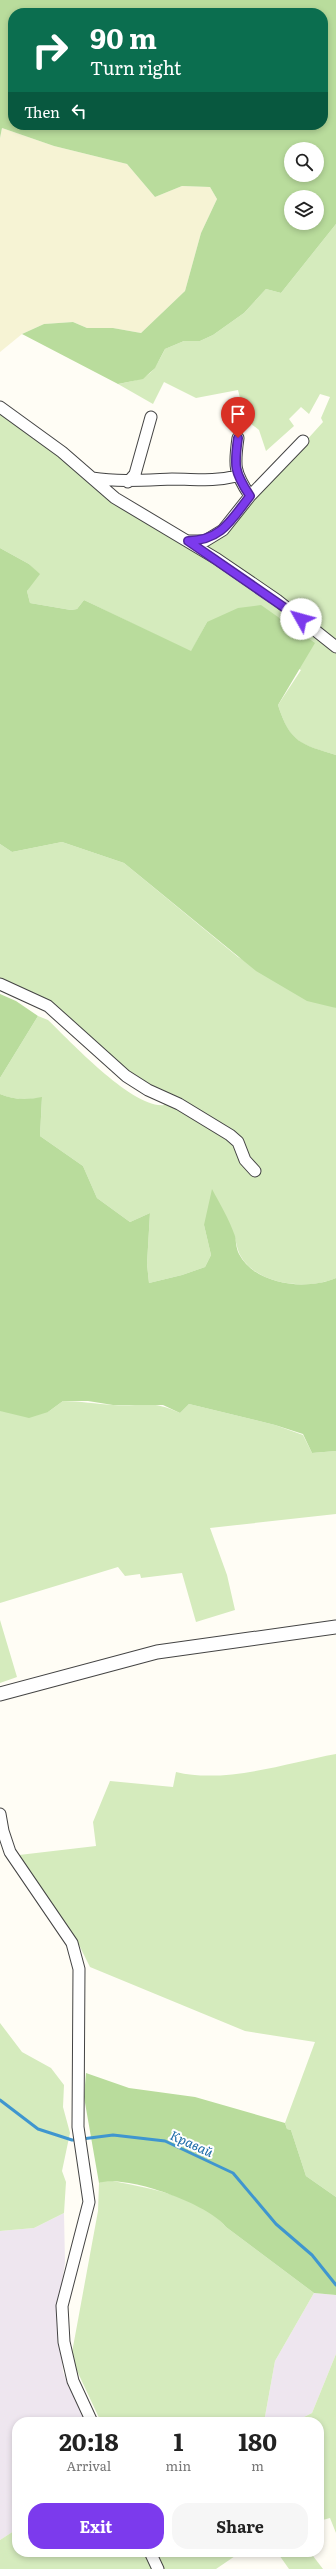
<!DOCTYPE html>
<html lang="en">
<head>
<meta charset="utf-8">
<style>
	body { margin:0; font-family:Literata,serif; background:#f6f6f6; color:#222; height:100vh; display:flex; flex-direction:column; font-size:15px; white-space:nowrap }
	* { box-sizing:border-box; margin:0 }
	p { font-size:13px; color:#767676 }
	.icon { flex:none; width:22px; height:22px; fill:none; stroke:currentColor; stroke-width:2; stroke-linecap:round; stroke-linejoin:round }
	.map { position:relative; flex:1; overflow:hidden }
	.side { position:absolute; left:12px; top:2417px; width:312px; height:140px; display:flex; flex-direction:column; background:#fff; border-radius:16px; box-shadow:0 2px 6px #0003 }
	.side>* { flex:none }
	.top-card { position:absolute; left:8px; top:8px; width:320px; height:122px; border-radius:16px; box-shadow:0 2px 6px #0003; background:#0b6e4f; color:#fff; overflow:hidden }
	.buttons { position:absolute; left:284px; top:142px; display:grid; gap:8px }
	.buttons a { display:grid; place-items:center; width:40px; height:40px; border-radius:50%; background:#fff; box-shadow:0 2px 6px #0003; font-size:20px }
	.pin { position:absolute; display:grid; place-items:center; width:34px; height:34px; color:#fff; margin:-41px -17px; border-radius:50% 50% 50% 0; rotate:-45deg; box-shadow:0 0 4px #0007 }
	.pin .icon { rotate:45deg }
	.me { position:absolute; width:44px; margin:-22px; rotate:308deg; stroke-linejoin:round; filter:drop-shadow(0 0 3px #0008) }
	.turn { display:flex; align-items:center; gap:14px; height:84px; padding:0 16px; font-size:18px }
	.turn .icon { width:52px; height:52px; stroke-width:2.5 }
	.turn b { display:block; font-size:28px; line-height:34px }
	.then { display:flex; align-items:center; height:38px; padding:0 16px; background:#0003; gap:8px; font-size:15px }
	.eta { display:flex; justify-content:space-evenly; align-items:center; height:68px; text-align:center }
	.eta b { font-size:24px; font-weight:700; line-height:28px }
	.primary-button { display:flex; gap:8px; margin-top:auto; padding:8px 16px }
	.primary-button a { flex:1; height:46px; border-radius:16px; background:#7c3aed; color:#fff; font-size:16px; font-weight:700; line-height:46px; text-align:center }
	.primary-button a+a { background:#f6f6f6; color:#222 }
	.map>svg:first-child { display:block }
	.industrial { fill:#eee6ef }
	.farmland { fill:#f6f3d4 }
	.green { fill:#d5ebbd }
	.forest { fill:#b9dc9c; fill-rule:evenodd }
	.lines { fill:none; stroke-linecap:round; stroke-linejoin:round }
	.stream { stroke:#3f96cf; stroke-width:3 }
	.minor-casing { stroke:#444; stroke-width:13 }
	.tertiary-casing { stroke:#444; stroke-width:15 }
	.minor { stroke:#fff; stroke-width:11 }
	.tertiary { stroke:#fff; stroke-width:13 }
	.route-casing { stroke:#51269a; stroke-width:10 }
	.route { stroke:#7c3aed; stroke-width:7 }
	.labels { text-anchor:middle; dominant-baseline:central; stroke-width:4; stroke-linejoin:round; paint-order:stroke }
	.water-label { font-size:13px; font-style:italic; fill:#1768a6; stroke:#fff }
</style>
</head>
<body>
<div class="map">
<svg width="336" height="2569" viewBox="0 0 336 2569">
	<rect width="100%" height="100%" fill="#fffdf5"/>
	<!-- industrial -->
	<path class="industrial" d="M64,2213L65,2263L57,2315L63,2372L85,2422H17V2529L0,2540V2231L34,2228Z
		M314,2293L336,2295V2354L312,2413L294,2422H264L275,2361Z"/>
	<!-- farmland -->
	<path class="farmland" d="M2,128L54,146L127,164L155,197L182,186L210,187L217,199L201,233L185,291L141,333L113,328H87L73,322L44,324L22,334L0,352V138Z"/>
	<!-- green -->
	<path class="green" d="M336,224V755C300,744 290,743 278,705L301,670L207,622L191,652L84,600L77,609L71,610L30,603L27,591L36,571L29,564L0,548V407L102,489L294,610L292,604L201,543L222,534L323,422L321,418L330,397L320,394L309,414L301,407L289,419L294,426L266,451L259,430L245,419L238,390L196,398L164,382L153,404L118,384C149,378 151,377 165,349L184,341H200L213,335L244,313L266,289L281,293Z
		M62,842L124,863L238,957L336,1008V1278C307,1291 254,1285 239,1253C237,1248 236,1241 234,1235L204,1225L211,1255L205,1267L182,1275L149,1283L147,1264L150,1213L130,1222L97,1198L83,1166L40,1136L42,1098C27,1100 14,1100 0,1094V1078L38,1016L48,1020C70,1041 133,1109 164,1105L163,1102L123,1081L46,1011L18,998L0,985V844L12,852Z
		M63,1401C80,1401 96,1404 113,1405C142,1407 151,1399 180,1413L189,1404L275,1425L303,1435L312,1453L336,1451V1514L210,1528L227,1575L235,1610L196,1622L182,1573L141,1578L140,1574L125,1576L118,1567L0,1603V1411L48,1412Z
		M0,1620L17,1677L0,1683Z
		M336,1754V2197L306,2176L291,2130L287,2129L285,2123L315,2042L245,2031L90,1967L76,1939L19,1855L96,1846L93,1822L110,1781L173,1787L176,1772C225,1784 287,1763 336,1754Z
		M0,2023L22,2052L51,2068L64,2085L63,2107L70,2133L62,2171L66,2182L64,2213L34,2228L0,2231Z
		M107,2180C143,2187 203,2196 226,2227L314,2293L275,2361L264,2422H101L71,2358L98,2211L99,2183Z
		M336,2354V2533L330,2518L319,2521V2422H294L312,2413Z
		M17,2529V2552H145L153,2569H0V2540Z
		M154,2552H241L216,2569H163Z
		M277,2552H310L323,2569H289Z"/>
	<!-- forest -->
	<path class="forest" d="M0,0H336V224L281,293L266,289L244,313L213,335L200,341H184L165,349L155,368L143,379L118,384L22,334L44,324L73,322L87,328H113L141,333L185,291L201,233L217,199L210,187L182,186L155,197L127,164L54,146L2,128L0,138ZM13,13H323V125H13ZM291,149H317V175H291ZM291,197H317V223H291Z
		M0,548L29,564L40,574L27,591L30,603L71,610L77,609L84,600L191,651L207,622L238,608L261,605L315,643L278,705C290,743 301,744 336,755V1008L307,1001L256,971L124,863L62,842L12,852L0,844Z
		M0,994L16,1001L38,1016L0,1078Z
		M0,1094C14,1100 27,1100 42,1097L40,1136L83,1166L97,1198L130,1222L150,1213L147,1264L149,1283L182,1275L205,1267L211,1255L204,1225L212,1189C220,1204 229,1219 235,1236C236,1241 236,1248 239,1254C255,1285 306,1291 336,1278V1451L312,1453L303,1434L275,1425L189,1404L180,1413L163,1405H113L88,1401H63L48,1412L29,1418L0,1411Z
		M86,2073L129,2088L195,2097L285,2123L287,2129L291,2130L306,2176L336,2197V2295L314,2293L226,2227C209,2204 125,2174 99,2183L84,2097Z"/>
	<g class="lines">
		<!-- stream -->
		<path class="stream" d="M0,2100L38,2129L72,2140H77
			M82,2139L113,2135L165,2141L233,2173L276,2224L312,2255L336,2285"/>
		<!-- minor casing -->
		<g class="minor-casing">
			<path id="minor" d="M0,407L62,452L115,498L217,559L277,600L336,647
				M238,438C234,466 234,472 250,496
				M92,478C119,482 145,480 172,479C197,479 212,482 237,476
				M128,482L135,474L151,417
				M189,541H205L223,530L250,496L303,441
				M0,984L48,1006L126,1076L148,1090L179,1104L230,1135L238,1142L245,1160L255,1171
				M0,1814L3,1831L10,1852L72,1943L79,1969L78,2127L89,2202L62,2306L64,2342L73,2381L92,2422
				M150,2552L158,2569"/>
		</g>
		<!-- tertiary casing -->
		<g class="tertiary-casing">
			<path id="tertiary" d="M0,1694L157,1652L336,1627"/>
		</g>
		<!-- minor -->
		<use href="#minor" class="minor"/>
		<!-- tertiary -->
		<use href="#tertiary" class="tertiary"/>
	</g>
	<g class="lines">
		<!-- route casing -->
		<g class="route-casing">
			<path id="route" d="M238,438C234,466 234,472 250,496C231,520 222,540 188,541L301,619"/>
		</g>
		<!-- route -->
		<use href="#route" class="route"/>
	</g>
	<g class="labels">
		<!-- water labels -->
		<g class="water-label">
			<text transform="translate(192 2143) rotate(24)">Кравай</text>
		</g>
	</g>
</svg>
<div class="buttons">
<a><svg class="icon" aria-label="search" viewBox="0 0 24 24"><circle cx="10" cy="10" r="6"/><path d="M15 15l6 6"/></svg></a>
<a><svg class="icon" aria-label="layers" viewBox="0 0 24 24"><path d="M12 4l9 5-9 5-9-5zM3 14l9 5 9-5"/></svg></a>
</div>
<div class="pin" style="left:238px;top:438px;background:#d93025"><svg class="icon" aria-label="arrive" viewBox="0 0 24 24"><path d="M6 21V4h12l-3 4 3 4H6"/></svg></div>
<svg class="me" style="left:301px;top:619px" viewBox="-20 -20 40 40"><circle r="19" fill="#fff"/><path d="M0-13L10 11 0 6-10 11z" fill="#7c3aed"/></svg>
<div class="top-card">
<div class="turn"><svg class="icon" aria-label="right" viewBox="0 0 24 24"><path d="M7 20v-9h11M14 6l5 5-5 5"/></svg><div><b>90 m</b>Turn right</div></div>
<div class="then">Then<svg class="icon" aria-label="left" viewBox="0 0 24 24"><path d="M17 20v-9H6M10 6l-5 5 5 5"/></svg></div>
</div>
<section class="side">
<div class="eta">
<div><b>20:18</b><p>Arrival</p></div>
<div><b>1</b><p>min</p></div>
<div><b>180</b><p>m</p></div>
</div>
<div class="primary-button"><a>Exit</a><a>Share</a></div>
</section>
</div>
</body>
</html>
